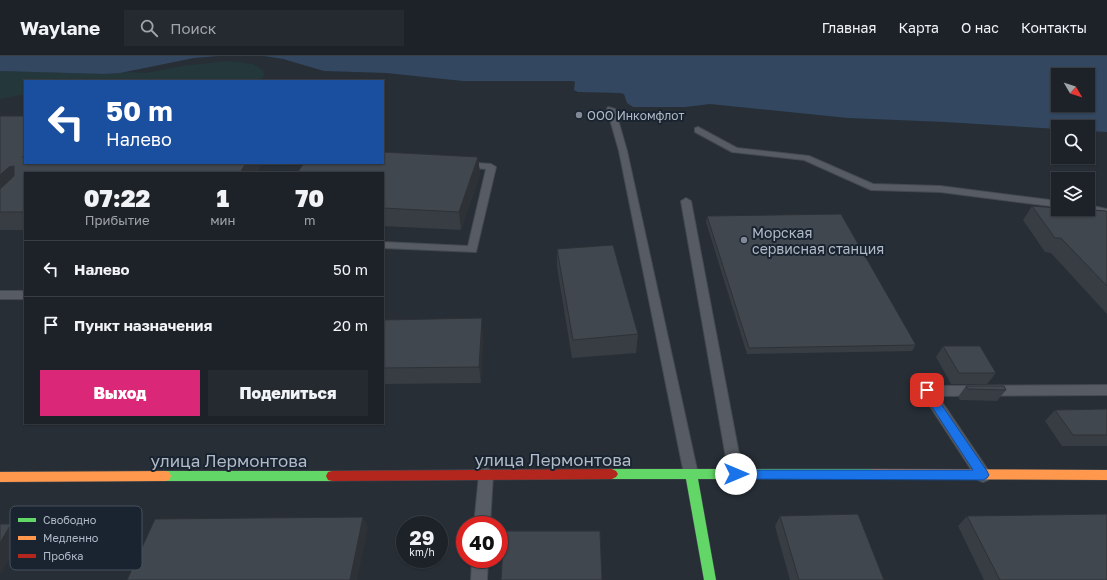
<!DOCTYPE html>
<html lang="ru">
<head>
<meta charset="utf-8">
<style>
	body { margin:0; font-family:"Golos Text",sans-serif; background:#252a30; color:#f1f3f6; height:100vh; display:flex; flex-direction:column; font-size:15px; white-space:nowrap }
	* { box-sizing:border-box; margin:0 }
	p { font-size:13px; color:#a0a4a8 }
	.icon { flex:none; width:22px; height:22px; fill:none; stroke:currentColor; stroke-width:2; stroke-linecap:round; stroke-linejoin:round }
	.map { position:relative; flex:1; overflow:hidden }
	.details { position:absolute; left:24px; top:116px; width:360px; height:252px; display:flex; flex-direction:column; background:#1d2228; border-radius:0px; box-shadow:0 1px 3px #0004,0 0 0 1px #3b3f45 }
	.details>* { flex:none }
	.banner { position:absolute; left:24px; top:24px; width:360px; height:84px; border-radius:0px; box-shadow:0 1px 3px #0004,0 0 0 1px #3b3f45; background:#1a4fa0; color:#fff; overflow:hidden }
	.needle { width:26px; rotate:129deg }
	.controls { position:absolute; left:1051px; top:12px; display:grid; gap:8px }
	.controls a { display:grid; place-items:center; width:44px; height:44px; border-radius:0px; background:#1d2228; box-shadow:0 1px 3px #0004,0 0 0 1px #3b3f45; font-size:20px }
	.speed { position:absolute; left:396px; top:460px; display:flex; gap:8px; font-size:20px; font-weight:700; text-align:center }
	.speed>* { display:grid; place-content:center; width:52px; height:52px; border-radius:50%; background:#1d2228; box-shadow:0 1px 3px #0004,0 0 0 1px #3b3f45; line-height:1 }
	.speed small { font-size:10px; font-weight:400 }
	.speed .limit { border:6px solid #d22; background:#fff; color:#111 }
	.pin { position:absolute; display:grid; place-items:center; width:34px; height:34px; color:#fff; margin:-17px; border-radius:8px; box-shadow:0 2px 6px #0006 }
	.me { position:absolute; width:44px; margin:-22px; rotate:90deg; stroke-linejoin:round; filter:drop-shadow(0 0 3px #0008) }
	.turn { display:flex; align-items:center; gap:14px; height:84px; padding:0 16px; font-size:18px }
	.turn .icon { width:52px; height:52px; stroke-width:2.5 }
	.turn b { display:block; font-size:28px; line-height:34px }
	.eta { display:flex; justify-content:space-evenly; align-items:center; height:68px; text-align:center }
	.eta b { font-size:24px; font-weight:800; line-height:28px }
	.cta { display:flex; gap:8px; margin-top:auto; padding:8px 16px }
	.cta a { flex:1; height:46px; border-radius:0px; background:#db2777; color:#fff; font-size:16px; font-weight:800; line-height:46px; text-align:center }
	.cta a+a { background:#252a30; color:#f1f3f6 }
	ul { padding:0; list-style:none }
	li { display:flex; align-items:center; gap:12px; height:56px; padding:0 16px; border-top:1px solid #3b3f45 }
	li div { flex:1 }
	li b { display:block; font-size:15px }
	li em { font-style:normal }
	header { display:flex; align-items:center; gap:24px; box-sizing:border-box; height:56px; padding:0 20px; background:#1d2228; border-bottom:1px solid #3b3f45 }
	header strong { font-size:19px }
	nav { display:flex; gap:22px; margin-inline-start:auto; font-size:14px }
	.search { width:280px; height:36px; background:#252a30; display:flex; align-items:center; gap:10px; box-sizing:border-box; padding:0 14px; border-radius:0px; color:#a0a4a8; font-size:15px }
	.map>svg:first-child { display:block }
	.green { fill:#24383c }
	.water { fill:#334760; fill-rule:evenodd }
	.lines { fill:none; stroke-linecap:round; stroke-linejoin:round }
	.lane-casing { stroke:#43494f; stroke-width:2 }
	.fast-casing { stroke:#43494f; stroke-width:1 }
	.slow-casing { stroke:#43494f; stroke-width:1 }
	.jam-casing { stroke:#43494f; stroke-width:1 }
	.lane { fill:#575c64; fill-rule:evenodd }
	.fast { fill:#63d668; fill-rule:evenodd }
	.slow { fill:#ff974d; fill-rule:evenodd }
	.jam { fill:#b3261e; fill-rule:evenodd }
	.wall { fill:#383d43 }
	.shaded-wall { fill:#2e3237 }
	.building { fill:#41474e; stroke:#2e3237 }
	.route { fill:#1a73e8; stroke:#114b97 }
	.poi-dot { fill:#808995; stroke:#1a2430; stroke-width:1.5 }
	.labels { text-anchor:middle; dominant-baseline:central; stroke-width:4; stroke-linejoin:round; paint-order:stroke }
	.far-poi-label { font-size:12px; fill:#b0bac8; stroke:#1a2430; text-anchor:start }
	.poi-label { font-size:14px; fill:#b0bac8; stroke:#1a2430; text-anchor:start }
	.near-street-label { font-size:17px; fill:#b0bac8; stroke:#1a2430 }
	.key { fill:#1a2430; stroke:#47515e; stroke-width:1 }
	.key-label { font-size:11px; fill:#b0bac8 }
</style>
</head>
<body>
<header>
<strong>Waylane</strong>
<div class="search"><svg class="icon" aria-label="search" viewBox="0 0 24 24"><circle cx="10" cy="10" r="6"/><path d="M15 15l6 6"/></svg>Поиск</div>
<nav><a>Главная</a><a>Карта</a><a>О нас</a><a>Контакты</a></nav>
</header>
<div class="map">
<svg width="1107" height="524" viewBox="0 0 1107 524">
	<rect width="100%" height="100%" fill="#272e36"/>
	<!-- green -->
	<path class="green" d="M228,5L253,8L263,14L264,20L261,23L253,25H25V38L0,43V15L104,18L128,16L146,17L182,10Z"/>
	<!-- water -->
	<path class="water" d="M0,0H218L194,2L120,17L104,18L0,15Z
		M264,0H1107V76L1088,75V71H1058V73L945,66L848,62L710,48L685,51H633L627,47L624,38L620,37L578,36L574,34L575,26L573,25H463L386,17L324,15L283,3ZM1058,19H1088V49H1058Z"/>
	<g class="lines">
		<!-- lane casing -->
		<g class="lane-casing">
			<path id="lane" d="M608,51L615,53L627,95L698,418L696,423L691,425L686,423L684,418L619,95L607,53Z
				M698,71L737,92L809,100L873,128L940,130L1058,145V151L940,136L871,134L804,104L732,96L695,76V72Z
				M464,106L491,108L496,111L476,196L383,192V186L468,190L486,113L461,111V107Z
				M686,142L691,145L743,419L741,424L736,426L731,424L729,419L681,145Z
				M1088,149L1107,153V159L1084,154L1088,153Z
				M0,235H25V243H0Z
				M1107,329V339L938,340L988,414L990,419L988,424L983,426L978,424L920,335L922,331L927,330Z
				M486,412L491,414L493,419L490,469H474L479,419L481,414Z
				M472,503H488L487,524H471Z"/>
		</g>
		<!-- fast casing -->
		<g class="fast-casing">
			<path id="fast" d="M612,413H872L876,415L878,418L876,421L872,423H698L716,524H704L686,423H612L608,421L606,418L608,415Z
				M165,415H332L336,416L338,420L336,424L332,425H165L161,424L159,420L161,416Z"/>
		</g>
		<!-- slow casing -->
		<g class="slow-casing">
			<path id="slow" d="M872,413L1107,414V424L872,423L868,421L866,418L868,415Z
				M165,415L169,416L171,420L169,424L165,425L0,426V416Z"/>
		</g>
		<!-- jam casing -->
		<g class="jam-casing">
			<path id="jam" d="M612,413L616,415L618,418L616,421L612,423L332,425L328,424L326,420L328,416L332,415Z"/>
		</g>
		<!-- lane -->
		<use href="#lane" class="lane"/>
		<!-- fast -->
		<use href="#fast" class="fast"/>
		<!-- slow -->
		<use href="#slow" class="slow"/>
		<!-- jam -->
		<use href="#jam" class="jam"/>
	</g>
	<!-- wall -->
	<path class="wall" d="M0,60L25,117V174H0Z
		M478,101L480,118L461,174L383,170V117Z
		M1032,150L1107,156V258L1051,197L1045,196L1023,164Z
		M707,160L916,289L912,295L747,298L706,166Z
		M557,193L638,278L636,297L572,302L557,211Z
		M383,264L483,278L481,327L383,328Z
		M943,290L996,317L987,328H951L936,301Z
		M966,330L1006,334L997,345L960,344L958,341Z
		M1107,353V390H1062L1045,365L1055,354Z
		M780,460L884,524H790L775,470Z
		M967,460L1107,524H984L958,470Z"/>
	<!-- shaded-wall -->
	<path class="shaded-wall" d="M478,101L480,118L461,174L459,156Z
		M246,107H263L257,117H240Z
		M14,110L25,126L0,148V119L9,111Z
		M482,262L483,278L481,327L479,311Z
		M363,461L368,471L357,524H350Z
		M11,468L24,478L0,519V487Z"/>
	<!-- building -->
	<path class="building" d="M0,60H25V98L22,101H25V107H246L240,117H25V156H0V133L14,120V110L9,111L0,119Z
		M383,96L478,101L459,156L383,152V117H297L304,107H383Z
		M1032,150L1058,152V153H1079L1106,155L1107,156V230L1061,182H1055Z
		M841,158L916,289L749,292L707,160Z
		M613,189L638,278L573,284L557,193Z
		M482,262L479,311L383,312V264Z
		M943,290H980L996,317H959Z
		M966,330H1004L1006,334L968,333Z
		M1107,353V379H1073L1055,354Z
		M858,458L884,524H799L780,460Z
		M1107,458V524H1000L967,460Z
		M363,461L350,524H127L155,463Z
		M0,468H11L0,487Z
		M504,475H600L602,524H501Z"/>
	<!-- route -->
	<path class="route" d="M927,331L930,332L987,415L989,419L987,422L983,424L736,423L732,422L730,418L732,415L736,414H973L923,337L922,334L923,332Z"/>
	<!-- markers -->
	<g class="poi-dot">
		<circle cx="579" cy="59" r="4"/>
		<circle cx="744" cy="184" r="4"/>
	</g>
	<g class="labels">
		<!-- far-poi labels -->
		<g class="far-poi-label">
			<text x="587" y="59">ООО Инкомфлот</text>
		</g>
		<!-- poi labels -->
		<g class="poi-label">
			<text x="752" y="176">Морская<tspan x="752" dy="16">сервисная станция</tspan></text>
		</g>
		<!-- near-street labels -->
		<g class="near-street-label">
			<text x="553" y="403">улица Лермонтова</text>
			<text x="229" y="404">улица Лермонтова</text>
		</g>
	</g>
	<!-- legend -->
	<rect x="10" y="450" width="132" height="64" rx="6" class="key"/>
	<rect x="18" y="462" width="18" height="4" fill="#63d668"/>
	<rect x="18" y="480" width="18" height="4" fill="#ff974d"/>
	<rect x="18" y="498" width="18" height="4" fill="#b3261e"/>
	<g class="key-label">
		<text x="43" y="468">Свободно</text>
		<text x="43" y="486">Медленно</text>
		<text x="43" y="504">Пробка</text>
	</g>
</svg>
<div class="controls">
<a><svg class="needle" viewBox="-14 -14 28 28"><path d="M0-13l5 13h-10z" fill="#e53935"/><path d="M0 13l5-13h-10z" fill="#a0a4a8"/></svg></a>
<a><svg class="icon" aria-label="search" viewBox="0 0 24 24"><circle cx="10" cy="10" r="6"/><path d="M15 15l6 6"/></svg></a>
<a><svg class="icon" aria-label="layers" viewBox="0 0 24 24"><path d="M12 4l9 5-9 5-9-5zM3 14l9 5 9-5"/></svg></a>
</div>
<div class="speed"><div>29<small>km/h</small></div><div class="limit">40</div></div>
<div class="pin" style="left:927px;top:334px;background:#d93025"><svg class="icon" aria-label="arrive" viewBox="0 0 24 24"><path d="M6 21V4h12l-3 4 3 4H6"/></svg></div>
<svg class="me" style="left:736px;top:418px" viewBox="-20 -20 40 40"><circle r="19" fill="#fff"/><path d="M0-13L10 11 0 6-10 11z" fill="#1a73e8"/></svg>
<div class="banner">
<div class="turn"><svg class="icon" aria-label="left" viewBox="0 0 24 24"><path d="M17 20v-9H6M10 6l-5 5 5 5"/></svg><div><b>50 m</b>Налево</div></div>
</div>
<section class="details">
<div class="eta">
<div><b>07:22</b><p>Прибытие</p></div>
<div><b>1</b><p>мин</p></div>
<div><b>70</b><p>m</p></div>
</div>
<ul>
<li><svg class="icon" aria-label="left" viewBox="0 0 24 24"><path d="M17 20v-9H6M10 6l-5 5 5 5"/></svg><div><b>Налево</b></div><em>50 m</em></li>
<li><svg class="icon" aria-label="arrive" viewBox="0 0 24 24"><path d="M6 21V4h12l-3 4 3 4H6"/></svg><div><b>Пункт назначения</b></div><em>20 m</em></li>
</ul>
<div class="cta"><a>Выход</a><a>Поделиться</a></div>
</section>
</div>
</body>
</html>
